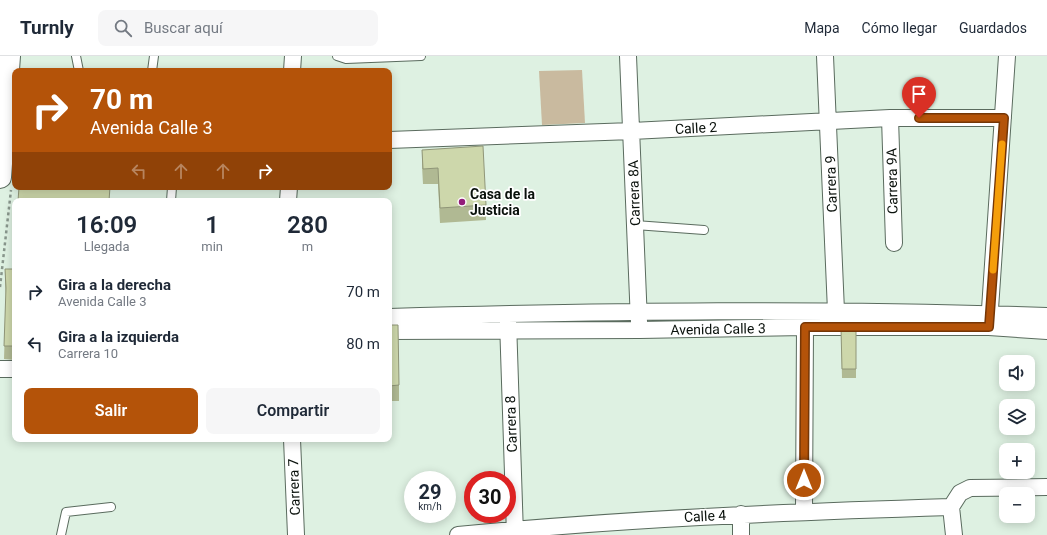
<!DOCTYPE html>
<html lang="es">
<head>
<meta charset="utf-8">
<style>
	body { margin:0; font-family:Roboto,sans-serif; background:#f6f6f7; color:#1f2937; height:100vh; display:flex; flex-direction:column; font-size:15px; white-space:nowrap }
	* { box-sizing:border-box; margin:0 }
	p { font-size:13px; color:#747a83 }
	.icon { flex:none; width:22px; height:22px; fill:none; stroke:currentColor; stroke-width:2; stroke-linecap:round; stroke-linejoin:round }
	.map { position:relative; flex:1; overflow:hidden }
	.sheet { position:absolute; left:12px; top:142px; width:380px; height:244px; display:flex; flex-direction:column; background:#fff; border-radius:8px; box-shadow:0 2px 10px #0003 }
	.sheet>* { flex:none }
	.top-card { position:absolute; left:12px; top:12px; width:380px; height:122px; border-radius:8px; box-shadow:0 2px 10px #0003; background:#b45309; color:#fff; overflow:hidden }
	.buttons { position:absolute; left:999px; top:299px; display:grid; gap:8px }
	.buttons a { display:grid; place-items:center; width:36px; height:36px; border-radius:8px; background:#fff; box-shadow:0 2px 10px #0003; font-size:20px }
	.speed { position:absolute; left:404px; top:415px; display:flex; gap:8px; font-size:20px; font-weight:700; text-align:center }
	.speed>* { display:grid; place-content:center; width:52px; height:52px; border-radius:50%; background:#fff; box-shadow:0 2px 10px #0003; line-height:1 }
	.speed small { font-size:10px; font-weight:400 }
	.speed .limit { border:6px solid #d22; background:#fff; color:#111 }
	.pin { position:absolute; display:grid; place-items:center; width:34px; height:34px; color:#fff; margin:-41px -17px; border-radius:50% 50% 50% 0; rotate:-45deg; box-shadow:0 0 4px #0007 }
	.pin .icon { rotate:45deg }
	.me { position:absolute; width:44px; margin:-22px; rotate:0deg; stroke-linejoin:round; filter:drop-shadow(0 0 3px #0008) }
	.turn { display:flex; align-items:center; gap:14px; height:84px; padding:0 12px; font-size:18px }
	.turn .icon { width:52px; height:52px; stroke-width:2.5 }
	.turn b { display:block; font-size:28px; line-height:34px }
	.lanes { display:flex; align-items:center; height:38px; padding:0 12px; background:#0003; justify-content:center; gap:20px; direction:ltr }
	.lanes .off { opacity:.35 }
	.eta { display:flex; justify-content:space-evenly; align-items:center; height:68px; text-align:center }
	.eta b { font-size:24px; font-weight:600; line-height:28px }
	.primary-button { display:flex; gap:8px; margin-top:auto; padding:8px 12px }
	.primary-button a { flex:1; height:46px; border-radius:8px; background:#b45309; color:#fff; font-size:16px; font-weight:600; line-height:46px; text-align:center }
	.primary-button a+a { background:#f6f6f7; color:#1f2937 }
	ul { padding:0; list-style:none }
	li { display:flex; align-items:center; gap:12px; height:52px; padding:0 12px }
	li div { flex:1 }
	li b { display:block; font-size:15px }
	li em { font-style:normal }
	header { display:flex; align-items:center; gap:24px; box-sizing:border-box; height:56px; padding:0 20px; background:#fff; border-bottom:1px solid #e0e1e3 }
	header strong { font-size:19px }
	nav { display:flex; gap:22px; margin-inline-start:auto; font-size:14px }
	.search { width:280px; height:36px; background:#f6f6f7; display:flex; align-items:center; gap:10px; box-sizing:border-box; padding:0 14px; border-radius:8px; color:#747a83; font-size:15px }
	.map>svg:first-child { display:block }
	.green { fill:#c9ba9f }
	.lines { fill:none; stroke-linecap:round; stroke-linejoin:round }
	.service-casing { stroke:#5a6b5e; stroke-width:10 }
	.minor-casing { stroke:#5a6b5e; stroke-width:18 }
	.secondary-casing { stroke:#5a6b5e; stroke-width:24 }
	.path { stroke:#88968c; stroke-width:2.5; stroke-dasharray:3 3; stroke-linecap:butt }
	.service { stroke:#fff; stroke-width:8 }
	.minor { stroke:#fff; stroke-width:16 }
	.secondary { stroke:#fff; stroke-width:22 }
	.wall { fill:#b0b993 }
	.building { fill:#cdd7ab; stroke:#909678 }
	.route-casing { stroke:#753606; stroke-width:10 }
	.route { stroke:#b45309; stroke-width:7 }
	.slow { stroke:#f59e0b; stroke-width:7 }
	.poi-dot { fill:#931d7a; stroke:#fff; stroke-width:1.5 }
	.labels { text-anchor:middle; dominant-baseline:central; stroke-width:3.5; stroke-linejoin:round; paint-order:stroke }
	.street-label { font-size:14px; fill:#0a110c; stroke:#fff }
	.poi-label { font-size:14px; font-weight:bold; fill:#0a110c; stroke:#fff; text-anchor:start }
</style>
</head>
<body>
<header>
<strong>Turnly</strong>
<div class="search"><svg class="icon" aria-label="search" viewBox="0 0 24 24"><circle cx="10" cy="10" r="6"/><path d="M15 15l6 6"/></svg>Buscar aquí</div>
<nav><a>Mapa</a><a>Cómo llegar</a><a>Guardados</a></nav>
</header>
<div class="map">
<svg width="1047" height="479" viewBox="0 0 1047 479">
	<rect width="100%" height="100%" fill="#def1e2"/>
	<!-- green -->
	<path class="green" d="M582,14L585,67L542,69L539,15Z"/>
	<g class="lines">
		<!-- service casing -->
		<g class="service-casing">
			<path id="service" d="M76,0L79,15
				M337,0L346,3L421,0
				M152,15L154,0
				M171,145L172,131
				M635,169L704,174
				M61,479L66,456L111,451"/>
		</g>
		<!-- minor casing -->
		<g class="minor-casing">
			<path id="minor" d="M628,0L639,266
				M825,0L836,255
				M292,15L293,0
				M890,62L894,187
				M389,84L632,75L890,62H1003
				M288,145L289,131
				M389,261C608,255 828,252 1047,260
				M508,265L515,479
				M989,268L1007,0
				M389,275L640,274L805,271H989L1047,275
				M0,313H15
				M292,383L296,479
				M951,451L960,437L970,432L1047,431
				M951,451L954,479
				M804,455L805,271
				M741,458V479
				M458,479C622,463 787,456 951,451"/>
		</g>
		<!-- secondary casing -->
		<g class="secondary-casing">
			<path id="secondary" d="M0,121L9,0"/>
		</g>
		<!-- path -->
		<path class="path" d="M0,231L11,134"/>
		<!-- service -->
		<use href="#service" class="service"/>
		<!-- minor -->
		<use href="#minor" class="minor"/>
		<!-- secondary -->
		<use href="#secondary" class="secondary"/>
	</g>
	<!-- wall -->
	<path class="wall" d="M422,94L486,149V164L440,167L438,128H423L422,110Z
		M5,213H15V304L4,303L6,241L5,227Z
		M389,269L399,329V345H389Z
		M841,273H856V322H842Z"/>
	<!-- building -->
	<path class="building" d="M483,90L486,149L440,152L438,112L423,113L422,94Z
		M19,131H110L109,145H18Z
		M5,213H15V290H4L6,232Z
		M389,269H398L399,329L389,330Z
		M841,273H856V313H842Z"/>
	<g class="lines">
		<!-- route casing -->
		<g class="route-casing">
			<path id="route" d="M804,424L805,271H989L1004,62H919"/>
		</g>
		<!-- route -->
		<use href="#route" class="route"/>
		<!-- slow -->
		<path class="slow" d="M993,214L1002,88"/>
	</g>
	<!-- markers -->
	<circle class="poi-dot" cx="462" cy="146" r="4"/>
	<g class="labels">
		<!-- street labels -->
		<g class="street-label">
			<text transform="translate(696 72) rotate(-3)">Calle 2</text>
			<text transform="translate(892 125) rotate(-91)">Carrera 9A</text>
			<text transform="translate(831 128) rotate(-92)">Carrera 9</text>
			<text transform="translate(634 137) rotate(-92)">Carrera 8A</text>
			<text transform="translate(718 273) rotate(-1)">Avenida Calle 3</text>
			<text transform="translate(511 368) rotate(-92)">Carrera 8</text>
			<text transform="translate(294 431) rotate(-92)">Carrera 7</text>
			<text transform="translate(705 460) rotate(-3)">Calle 4</text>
		</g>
		<!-- poi labels -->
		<g class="poi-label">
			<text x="470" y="138">Casa de la<tspan x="470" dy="16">Justicia</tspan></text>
		</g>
	</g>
</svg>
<div class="buttons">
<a><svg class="icon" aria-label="sound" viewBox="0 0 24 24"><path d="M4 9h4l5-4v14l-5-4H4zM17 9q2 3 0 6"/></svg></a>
<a><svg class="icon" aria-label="layers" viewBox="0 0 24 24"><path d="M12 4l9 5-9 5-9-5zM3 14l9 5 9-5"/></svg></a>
<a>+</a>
<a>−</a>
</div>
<div class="speed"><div>29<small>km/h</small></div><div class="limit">30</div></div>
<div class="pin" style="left:919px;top:62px;background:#d93025"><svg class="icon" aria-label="arrive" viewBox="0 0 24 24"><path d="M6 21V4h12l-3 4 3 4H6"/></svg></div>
<svg class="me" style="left:804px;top:424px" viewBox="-20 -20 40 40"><circle r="17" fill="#b45309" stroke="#fff" stroke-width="3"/><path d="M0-11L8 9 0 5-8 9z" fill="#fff"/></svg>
<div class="top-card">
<div class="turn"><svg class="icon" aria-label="right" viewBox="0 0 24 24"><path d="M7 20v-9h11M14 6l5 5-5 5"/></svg><div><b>70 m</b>Avenida Calle 3</div></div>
<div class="lanes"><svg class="icon off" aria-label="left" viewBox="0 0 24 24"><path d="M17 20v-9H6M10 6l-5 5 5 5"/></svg><svg class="icon off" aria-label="ahead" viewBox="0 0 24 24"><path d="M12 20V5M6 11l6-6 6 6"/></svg><svg class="icon off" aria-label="ahead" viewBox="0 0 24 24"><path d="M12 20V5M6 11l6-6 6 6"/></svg><svg class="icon" aria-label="right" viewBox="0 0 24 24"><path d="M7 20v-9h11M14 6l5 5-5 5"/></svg></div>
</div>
<section class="sheet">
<div class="eta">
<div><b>16:09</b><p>Llegada</p></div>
<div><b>1</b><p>min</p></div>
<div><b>280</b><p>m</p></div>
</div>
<ul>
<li><svg class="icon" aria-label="right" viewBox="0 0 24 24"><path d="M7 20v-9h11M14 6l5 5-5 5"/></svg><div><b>Gira a la derecha</b><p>Avenida Calle 3</p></div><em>70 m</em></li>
<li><svg class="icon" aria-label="left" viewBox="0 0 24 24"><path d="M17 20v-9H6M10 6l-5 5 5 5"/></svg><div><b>Gira a la izquierda</b><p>Carrera 10</p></div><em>80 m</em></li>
</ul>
<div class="primary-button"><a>Salir</a><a>Compartir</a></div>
</section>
</div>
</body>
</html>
